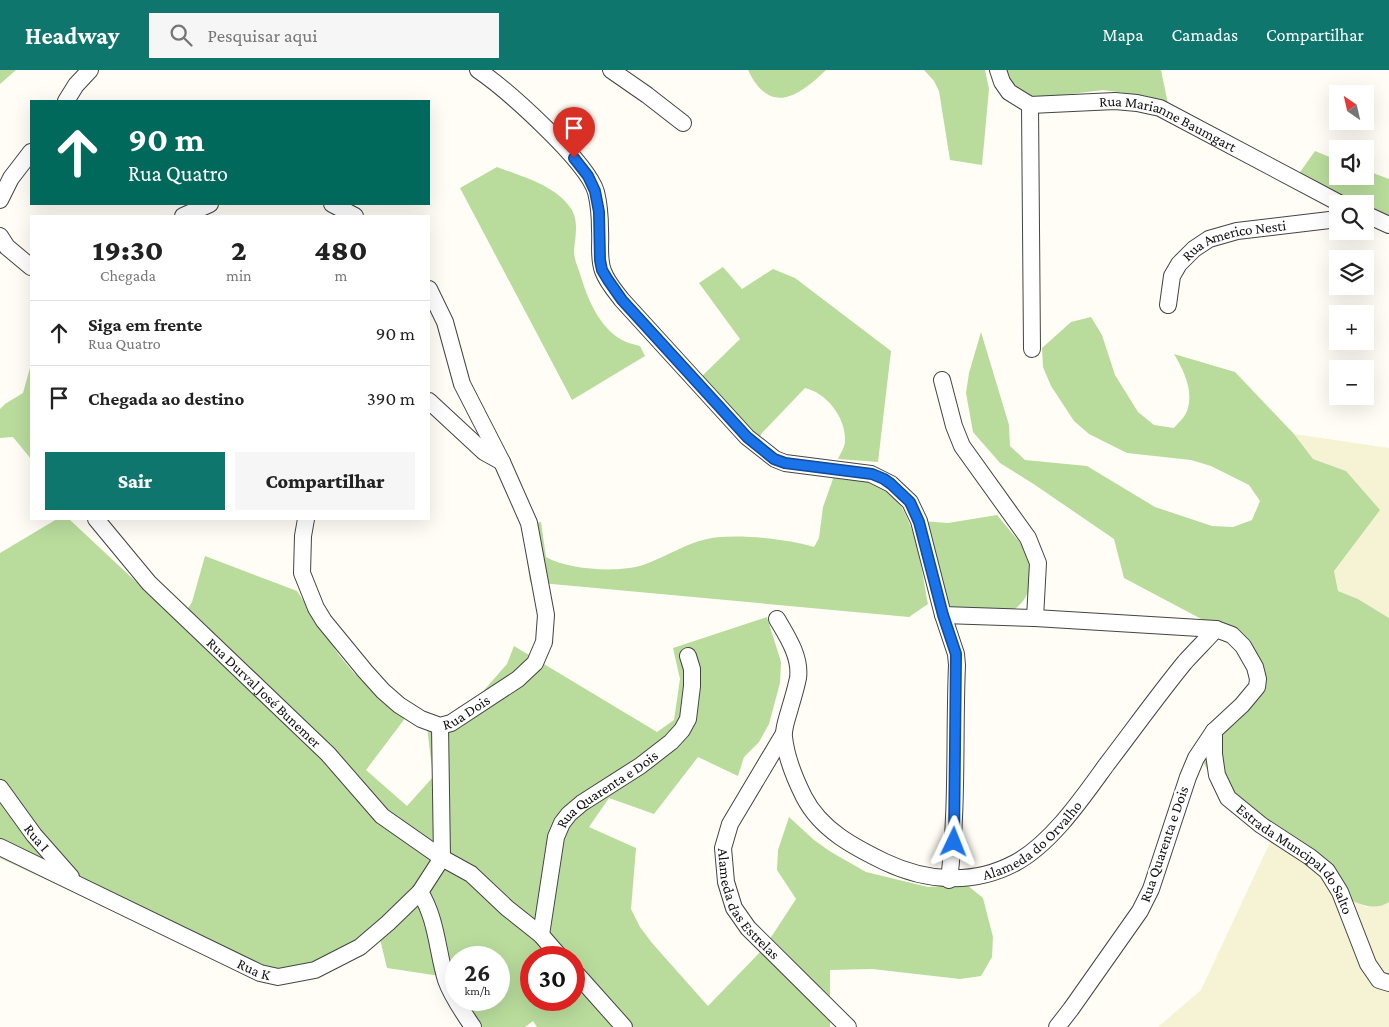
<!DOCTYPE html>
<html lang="pt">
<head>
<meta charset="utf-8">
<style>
	body { margin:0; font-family:"Crimson Pro",serif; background:#f6f6f6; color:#222; height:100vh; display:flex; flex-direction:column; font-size:19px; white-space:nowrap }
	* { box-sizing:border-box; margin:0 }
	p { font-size:16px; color:#767676 }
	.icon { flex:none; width:28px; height:28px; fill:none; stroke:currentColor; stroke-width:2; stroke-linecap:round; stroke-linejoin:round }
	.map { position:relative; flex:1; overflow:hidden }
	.sheet { position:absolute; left:30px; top:145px; width:400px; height:305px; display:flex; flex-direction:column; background:#fff; border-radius:0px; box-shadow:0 5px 20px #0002 }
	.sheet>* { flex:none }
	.top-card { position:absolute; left:30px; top:30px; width:400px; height:105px; border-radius:0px; box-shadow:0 5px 20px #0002; background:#00695c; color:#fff; overflow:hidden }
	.needle { width:32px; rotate:326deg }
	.tools { position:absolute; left:1329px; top:15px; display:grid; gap:10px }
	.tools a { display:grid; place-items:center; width:45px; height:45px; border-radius:0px; background:#fff; box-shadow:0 5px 20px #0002; font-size:25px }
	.speed { position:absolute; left:445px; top:876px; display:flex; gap:10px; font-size:25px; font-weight:700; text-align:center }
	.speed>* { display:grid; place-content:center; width:65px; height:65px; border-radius:50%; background:#fff; box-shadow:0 5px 20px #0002; line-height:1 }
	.speed small { font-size:12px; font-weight:400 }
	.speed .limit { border:8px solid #d22; background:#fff; color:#111 }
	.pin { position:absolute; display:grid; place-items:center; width:42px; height:42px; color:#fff; margin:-51px -21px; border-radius:50% 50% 50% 0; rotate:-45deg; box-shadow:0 0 5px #0007 }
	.pin .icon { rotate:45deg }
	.me { position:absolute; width:55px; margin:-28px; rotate:2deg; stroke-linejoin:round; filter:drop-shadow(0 0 4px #0008) }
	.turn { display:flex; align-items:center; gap:18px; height:105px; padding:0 15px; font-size:22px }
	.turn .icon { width:65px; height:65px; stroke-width:2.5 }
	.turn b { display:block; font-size:35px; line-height:42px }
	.eta { display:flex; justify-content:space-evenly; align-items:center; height:85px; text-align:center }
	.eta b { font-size:30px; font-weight:800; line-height:35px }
	.primary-button { display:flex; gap:10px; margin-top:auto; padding:10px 15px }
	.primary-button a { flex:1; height:58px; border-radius:0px; background:#0f766e; color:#fff; font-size:20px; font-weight:800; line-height:58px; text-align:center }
	.primary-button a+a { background:#f6f6f6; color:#222 }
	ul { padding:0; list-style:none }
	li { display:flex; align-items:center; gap:15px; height:65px; padding:0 15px; border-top:1px solid #e0e0e0 }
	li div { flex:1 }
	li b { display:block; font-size:19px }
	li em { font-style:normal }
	header { display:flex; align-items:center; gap:30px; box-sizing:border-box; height:70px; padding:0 25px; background:#0f766e; color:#fff }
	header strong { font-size:24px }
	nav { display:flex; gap:28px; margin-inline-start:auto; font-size:18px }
	.search { width:350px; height:45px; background:#f6f6f6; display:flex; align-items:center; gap:12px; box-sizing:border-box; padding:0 18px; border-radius:0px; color:#767676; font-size:19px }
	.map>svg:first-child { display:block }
	.farmland { fill:#f6f3d4 }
	.forest { fill:#b9dc9c; fill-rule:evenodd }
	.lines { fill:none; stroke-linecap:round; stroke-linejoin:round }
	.minor-casing { stroke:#444; stroke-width:18 }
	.minor { stroke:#fff; stroke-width:16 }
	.route-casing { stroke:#114b97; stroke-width:12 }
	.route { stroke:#1a73e8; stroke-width:9 }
	.labels { text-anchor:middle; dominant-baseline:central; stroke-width:5; stroke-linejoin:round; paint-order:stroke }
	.street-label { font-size:15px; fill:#111; stroke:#fff }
</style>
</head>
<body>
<header>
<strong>Headway</strong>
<div class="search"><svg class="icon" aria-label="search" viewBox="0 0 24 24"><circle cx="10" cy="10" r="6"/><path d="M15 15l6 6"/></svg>Pesquisar aqui</div>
<nav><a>Mapa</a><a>Camadas</a><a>Compartilhar</a></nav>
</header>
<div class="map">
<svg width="1389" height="957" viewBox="0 0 1389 957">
	<rect width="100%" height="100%" fill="#fffdf5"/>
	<!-- farmland -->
	<path class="farmland" d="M1294,364L1389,378V548L1358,529L1338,521L1334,501L1346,401L1313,389Z
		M1272,768L1356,832L1366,837L1385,834L1389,832V957H1158L1201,920Z"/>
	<!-- forest -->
	<path class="forest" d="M0,0H16L0,14Z
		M748,0H826C798,27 770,46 748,0Z
		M924,0H985L989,19L982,95L950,90L939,21L934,11Z
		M1003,0H1161L1168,34L1147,26L1103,20L1039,28C1019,25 1012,16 1003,0Z
		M1315,81L1337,90L1338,106H1365V100L1389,109V161L1365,146V134H1345L1298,105Z
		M497,97C523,107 556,115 572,140C579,153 575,168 574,181C574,190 579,199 581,207C588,230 600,258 622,270C627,273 634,274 640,276L645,286L572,330L460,118Z
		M723,197L742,219L773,199L795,208L891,281L878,392L838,389C840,384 845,377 845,371C846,348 827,323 805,318L762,363L757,372L698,310L740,269L699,213Z
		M1091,247L1102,265L1115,305L1138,342L1154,355L1174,358C1178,353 1185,347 1187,341C1194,321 1184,301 1174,284L1235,302L1294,364L1313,389L1346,401L1380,440L1334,501L1338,521L1358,529L1389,548V832C1379,839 1366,837 1355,832L1224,730L1197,681L1255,613L1249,594L1224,561L1124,508L1114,469L1035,415L1000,393L973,362L966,323L969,303L981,262L1009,355L1010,376L1025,390L1087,396L1155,437L1212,456L1233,457L1252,450L1260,431L1249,415L1211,396L1191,390L1127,383L1089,364L1074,351L1051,316L1043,297L1042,278L1071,252Z
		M31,294V389L13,367L0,368V339L5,334L23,323Z
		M834,406C846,408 866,409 876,413C915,430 921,498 928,534L909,547L530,512L522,455L541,452L546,487C569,500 618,503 643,495C664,488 686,473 707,469C735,463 787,469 814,477L819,468L823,437Z
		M997,445L1032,487C1031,511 1033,527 1011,542L943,537L921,451L948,453Z
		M57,449H69L179,552L192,532L205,486L297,521L339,585L354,603L406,647L366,700L407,736L433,707L427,657L446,651L479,626L507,594L514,576L657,662L674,650L680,609L673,578L767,547L781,592L780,613L769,654L759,672L744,687L738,706L698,687L654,744L609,728L589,757L636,778L631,839L640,857L652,873L708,936L764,878L796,829L777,800L778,780L789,747L814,770L831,782L866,802L928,817L967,815L983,828L993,867L992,887L981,906L960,909L872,899L830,900V957H537L533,951L525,957H468L440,906L387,898L379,865L319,892L256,908L0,788V483ZM456,888H499V930H456ZM531,888H574V930H531Z"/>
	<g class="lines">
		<!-- minor casing -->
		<g class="minor-casing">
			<g id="minor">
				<path d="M478,0C506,19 587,91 596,122C599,134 600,147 600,160C601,173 598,188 603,201C607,212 615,221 622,230L747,367L775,389L785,393L871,404L891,414L910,432L919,451L943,545L956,584L957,595C954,666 958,738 949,810"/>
				<path d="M611,0L647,25L683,53"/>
				<path id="s1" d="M998,0L1002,12L1009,22L1030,35L1115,31L1137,33L1160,38L1341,134"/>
				<path d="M66,31L76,15L90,0"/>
				<path d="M1030,35L1032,279"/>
				<path d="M0,130L11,108L31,82"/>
				<path d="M332,134L355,146"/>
				<path d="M1365,144L1389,155"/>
				<path d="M183,146L210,134"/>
				<path d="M0,166L7,177L31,197"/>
				<path id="s2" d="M1168,235L1172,206L1179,194L1194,179L1209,169L1237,161L1338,149"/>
				<path d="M942,310L954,356L962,376L1028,468L1038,493L1035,548"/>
				<path d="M429,331L484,382L502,392"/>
				<path id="s3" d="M96,449L149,513L328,684L382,746L442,788L471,804L507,838L541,865L561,888"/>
				<path id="s4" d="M306,449L303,466L302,503L316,538L324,551L365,601L383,621L399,635L421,649L440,656L451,653L518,609L535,593L544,572L546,545L529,453L502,392L462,314L445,252L429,219"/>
				<path d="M943,545L1035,548L1216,559"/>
				<path id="s5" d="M777,549C787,566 801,587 798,608C796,618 793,628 790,638C788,646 783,658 784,667C786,687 795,709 804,727C821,760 854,777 885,792C927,812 974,815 1015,793C1052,773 1083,727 1107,694C1133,660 1158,625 1185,592C1195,581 1206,570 1216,559L1232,565L1243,576L1255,597L1258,609L1257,617L1242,635L1214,661L1196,688L1188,707L1151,819L1140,841L1071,939L1057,957"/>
				<path d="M440,656L442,788"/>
				<path id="s6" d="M1214,661V684L1217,705L1228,728L1261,755L1310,787L1327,801L1340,822L1368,894L1379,910L1389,913"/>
				<path id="s7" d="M783,665L730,754L723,778L726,812L734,838L748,858L848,957"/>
				<path id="s8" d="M0,718L34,765L71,807"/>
				<path id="s9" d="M0,777L260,903L278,907L315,900L360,877L388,853L420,822L442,788"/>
				<path d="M420,822C437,850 437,880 446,910C452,927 463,942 473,957"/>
				<path id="s10" d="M541,865L556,767L562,753L569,744L582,733L640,696L671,672L682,660L688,649L692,616V599L688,586"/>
				<path d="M574,901L624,957"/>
			</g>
		</g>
		<!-- minor -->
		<use href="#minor" class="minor"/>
	</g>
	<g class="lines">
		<!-- route casing -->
		<g class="route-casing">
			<path id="route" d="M574,88L588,106L595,121L599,142L600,190L602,200L608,210L622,230L747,367L774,389L785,393L872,404L884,409L891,414L910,432L919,452L943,545L956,584L954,772"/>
		</g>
		<!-- route -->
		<use href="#route" class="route"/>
	</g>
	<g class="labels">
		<!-- street labels -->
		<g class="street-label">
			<text stroke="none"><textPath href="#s1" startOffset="192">Rua Marianne Baumgart</textPath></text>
			<text stroke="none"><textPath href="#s2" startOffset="106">Rua Americo Nesti</textPath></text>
			<text stroke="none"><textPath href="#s3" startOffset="242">Rua Durval José Bunemer</textPath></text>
			<text stroke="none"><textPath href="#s4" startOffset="296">Rua Dois</textPath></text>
			<text stroke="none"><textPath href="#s10" startOffset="171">Rua Quarenta e Dois</textPath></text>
			<text stroke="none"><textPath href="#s5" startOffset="456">Alameda do Orvalho</textPath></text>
			<text stroke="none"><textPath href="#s8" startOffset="62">Rua I</textPath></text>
			<text transform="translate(1164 774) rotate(-71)">Rua Quarenta e Dois</text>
			<text stroke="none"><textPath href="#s6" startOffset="162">Estrada Muncipal do Salto</textPath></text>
			<text stroke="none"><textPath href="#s7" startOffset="192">Alameda das Estrelas</textPath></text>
			<text stroke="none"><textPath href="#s9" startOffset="282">Rua K</textPath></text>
		</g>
	</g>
</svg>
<div class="tools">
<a><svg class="needle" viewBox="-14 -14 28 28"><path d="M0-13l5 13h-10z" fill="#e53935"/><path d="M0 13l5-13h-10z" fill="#767676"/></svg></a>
<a><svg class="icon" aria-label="sound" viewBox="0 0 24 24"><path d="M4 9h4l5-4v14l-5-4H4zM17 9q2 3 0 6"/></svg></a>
<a><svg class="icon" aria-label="search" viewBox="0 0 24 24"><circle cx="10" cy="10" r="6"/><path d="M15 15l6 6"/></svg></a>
<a><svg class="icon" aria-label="layers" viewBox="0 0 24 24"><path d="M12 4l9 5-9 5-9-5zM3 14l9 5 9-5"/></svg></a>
<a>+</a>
<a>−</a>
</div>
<div class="speed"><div>26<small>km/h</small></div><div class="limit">30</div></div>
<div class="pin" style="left:574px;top:88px;background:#d93025"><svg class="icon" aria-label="arrive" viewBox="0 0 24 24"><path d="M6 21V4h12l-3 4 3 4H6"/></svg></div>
<svg class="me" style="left:954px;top:772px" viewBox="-20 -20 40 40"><path d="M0-17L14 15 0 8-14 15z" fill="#1a73e8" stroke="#fff" stroke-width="4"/></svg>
<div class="top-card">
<div class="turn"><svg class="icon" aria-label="ahead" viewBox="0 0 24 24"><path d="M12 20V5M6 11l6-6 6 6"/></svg><div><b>90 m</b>Rua Quatro</div></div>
</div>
<section class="sheet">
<div class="eta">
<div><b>19:30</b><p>Chegada</p></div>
<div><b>2</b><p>min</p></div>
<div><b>480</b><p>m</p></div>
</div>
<ul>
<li><svg class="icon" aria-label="ahead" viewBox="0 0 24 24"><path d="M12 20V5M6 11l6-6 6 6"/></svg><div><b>Siga em frente</b><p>Rua Quatro</p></div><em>90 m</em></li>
<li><svg class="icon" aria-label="arrive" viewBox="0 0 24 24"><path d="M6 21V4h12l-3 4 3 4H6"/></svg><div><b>Chegada ao destino</b></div><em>390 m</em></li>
</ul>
<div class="primary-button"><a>Sair</a><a>Compartilhar</a></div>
</section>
</div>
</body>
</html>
